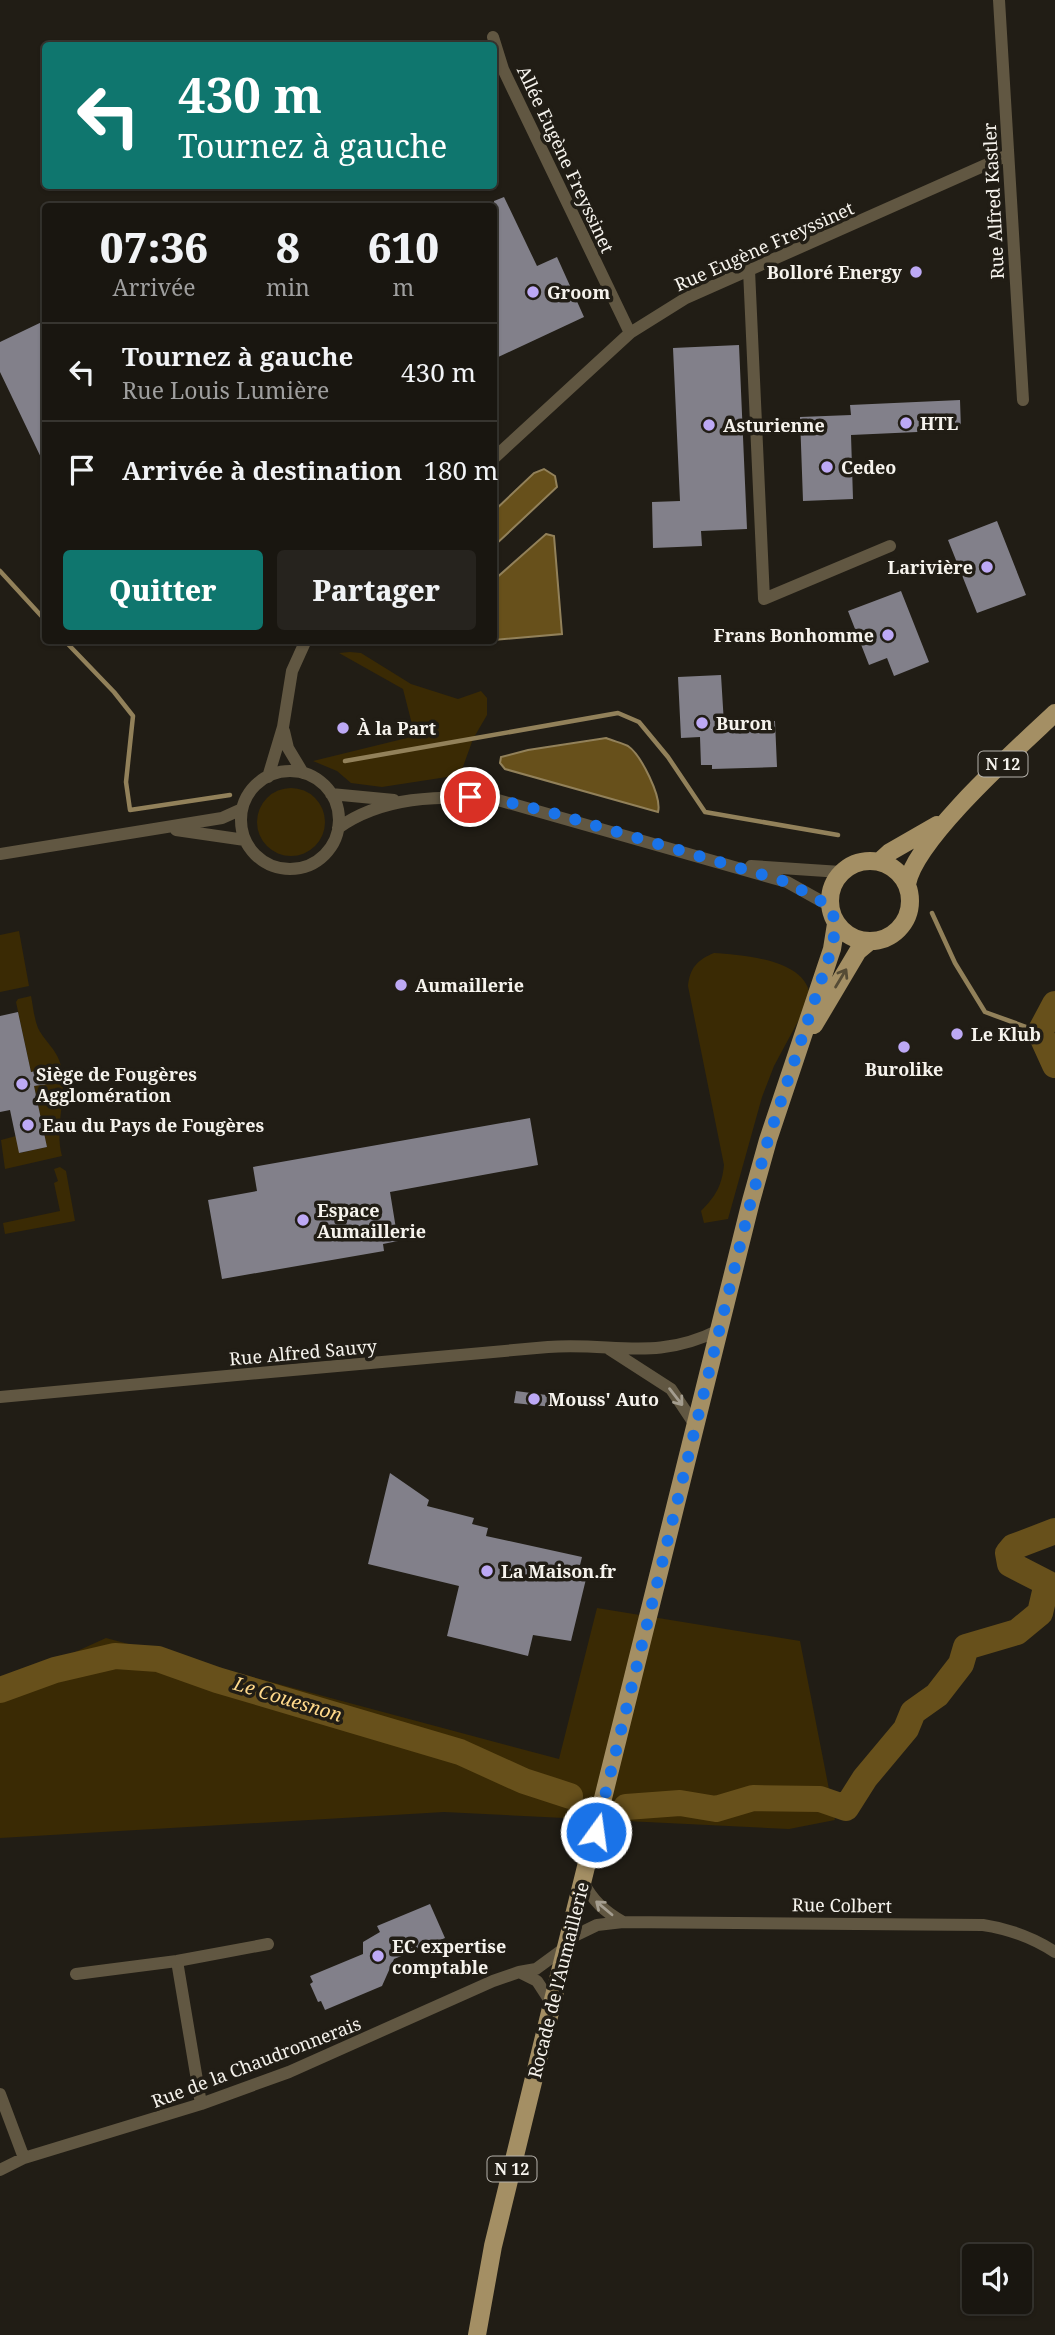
<!DOCTYPE html>
<html lang="fr">
<head>
<meta charset="utf-8">
<style>
	body { margin:0; font-family:"Noto Serif",serif; background:#26231e; color:#f1f3f6; height:100vh; display:flex; flex-direction:column; font-size:26px; white-space:nowrap }
	* { box-sizing:border-box; margin:0 }
	p { font-size:23px; color:#9f9f9f }
	.icon { flex:none; width:38px; height:38px; fill:none; stroke:currentColor; stroke-width:2; stroke-linecap:round; stroke-linejoin:round }
	.map { position:relative; flex:1; overflow:hidden }
	.details { position:absolute; left:42px; top:203px; width:455px; height:441px; display:flex; flex-direction:column; background:#191610; border-radius:7px; box-shadow:0 2px 5px #0004,0 0 0 2px #373530 }
	.details>* { flex:none }
	.guide { position:absolute; left:42px; top:42px; width:455px; height:147px; border-radius:7px; box-shadow:0 2px 5px #0004,0 0 0 2px #373530; background:#0f766e; color:#fff; overflow:hidden }
	.tools { position:absolute; left:962px; top:2244px; display:grid; gap:14px }
	.tools a { display:grid; place-items:center; width:70px; height:70px; border-radius:7px; background:#191610; box-shadow:0 2px 5px #0004,0 0 0 2px #373530; font-size:35px }
	.pin { position:absolute; display:grid; place-items:center; width:60px; height:60px; color:#fff; margin:-30px; border:4px solid #fff; border-radius:50%; box-shadow:0 2px 7px #0007 }
	.me { position:absolute; width:77px; margin:-38px; rotate:14deg; stroke-linejoin:round; filter:drop-shadow(0 0 5px #0008) }
	.turn { display:flex; align-items:center; gap:24px; height:147px; padding:0 21px; font-size:32px }
	.turn .icon { width:91px; height:91px; stroke-width:2.5 }
	.turn b { display:block; font-size:49px; line-height:60px }
	.eta { display:flex; justify-content:space-evenly; align-items:center; height:119px; text-align:center }
	.eta b { font-size:42px; font-weight:800; line-height:49px }
	.primary-button { display:flex; gap:14px; margin-top:auto; padding:14px 21px }
	.primary-button a { flex:1; height:80px; border-radius:7px; background:#0f766e; color:#fff; font-size:28px; font-weight:800; line-height:80px; text-align:center }
	.primary-button a+a { background:#26231e; color:#f1f3f6 }
	ul { padding:0; list-style:none }
	li { display:flex; align-items:center; gap:21px; height:98px; padding:0 21px; border-top:2px solid #373530 }
	li div { flex:1 }
	li b { display:block; font-size:26px }
	li em { font-style:normal }
	.map>svg:first-child { display:block }
	.green { fill:#3a2a04 }
	.water { fill:#67501b; stroke:#92815a; stroke-width:2 }
	.lines { fill:none; stroke-linecap:round; stroke-linejoin:round }
	.stream { stroke:#92815a; stroke-width:4.5 }
	.river { stroke:#67501b; stroke-width:26 }
	.building { fill:#82808a }
	.minor { stroke:#615742; stroke-width:12 }
	.primary { stroke:#a48f64; stroke-width:18 }
	.oneway { stroke:#554b35 }
	.oneway2 { stroke:#a49d8f }
	.route { stroke:#1a73e8; stroke-width:12; stroke-dasharray:0 21.6 }
	.poi-dot { fill:#bda9f5; stroke:#211d15; stroke-width:2.5 }
	.labels { text-anchor:middle; dominant-baseline:central; stroke-width:7; stroke-linejoin:round; paint-order:stroke }
	.shield { fill:#211d15; stroke:#b6b3ac; stroke-width:2 }
	.shield-label { font-size:16px; font-weight:bold; fill:#f6f3ed }
	.street-label { font-size:18px; fill:#f6f3ed; stroke:#211d15 }
	.poi-label { font-size:18px; font-weight:bold; fill:#f6f3ed; stroke:#211d15; text-anchor:start }
	.water-label { font-size:19px; font-style:italic; fill:#ffd98b; stroke:#211d15 }
</style>
</head>
<body>
<div class="map">
<svg width="1055" height="2335" viewBox="0 0 1055 2335">
	<rect width="100%" height="100%" fill="#211d15"/>
	<!-- green -->
	<path class="green" d="M350,652L361,653L411,684L458,699L481,691L487,698V715L473,739L460,775L382,787L351,783L337,771L313,761L415,736L403,689L339,653Z
		M257 822a34 34 0 1 1 68 0a34 34 0 1 1-68 0Z
		M19,931L29,986L0,992V935Z
		M714,953C742,955 810,959 810,999L774,1066L762,1097L728,1219L704,1223L701,1211C716,1196 722,1185 724,1165L688,986C690,968 697,960 714,953Z
		M31,996C33,1006 34,1018 38,1028C46,1044 58,1049 62,1070C67,1099 54,1127 62,1156L5,1169L1,1140L16,1136L20,1153L47,1147L34,1086L50,1068L31,1072L16,1002L18,999Z
		M60,1167L66,1171L75,1221L5,1234L3,1223L60,1211L54,1183L58,1181L54,1169Z
		M597,1608L800,1641L835,1820L789,1829L444,1812L0,1838V1686L106,1638L559,1759Z"/>
	<!-- water -->
	<path class="water" d="M544,469L555,476L557,487L494,546V511L534,473Z
		M546,534L554,536L562,634L494,640V580Z
		M606,738C613,741 622,743 628,746C641,755 662,797 658,812L505,769L500,763L501,757L528,750Z"/>
	<g class="lines">
		<!-- stream -->
		<path class="stream" d="M0,571L46,621
			M64,640L114,692L133,716L126,782L130,810L230,795
			M345,761L618,713L639,722L668,757L705,812L838,835
			M932,913L955,963L985,1012L1040,1032"/>
		<!-- river -->
		<path class="river" d="M1055,1004L1040,1032L1055,1065
			M0,1690L55,1670L115,1656L158,1659L217,1680L460,1752L524,1781L570,1796
			M626,1807L680,1803L716,1809L753,1798L820,1799L846,1808L865,1778L906,1729L913,1712L937,1695L961,1664L966,1647L1017,1632L1040,1613L1047,1583L1010,1564L1008,1553L1013,1547L1055,1531"/>
	</g>
	<!-- building -->
	<path class="building" d="M504,197L537,266L557,257L584,317L494,359V201Z
		M46,320V468L0,372V342Z
		M739,345L747,529L701,531L702,546L653,548L652,502L680,501L673,348Z
		M960,400L961,430L851,435L853,499L803,501L800,417L851,415L850,405Z
		M997,521L1026,595L977,613L948,540Z
		M901,591L929,662L894,676L887,658L869,665L848,611Z
		M721,675L724,724L775,721L777,767L712,769V765H701L700,737L681,738L678,677Z
		M18,1012L31,1072L51,1068L54,1083L34,1086L47,1147L19,1153L10,1110L0,1112V1016Z
		M530,1118L538,1165L390,1192L398,1241L383,1244L384,1251L222,1279L208,1200L257,1191L253,1167Z
		M516,1391L554,1396L553,1407L514,1403Z
		M390,1473L429,1500L427,1506L474,1518L472,1524L488,1528L486,1536L582,1557L577,1577L586,1579L571,1641L533,1635L528,1656L447,1636L459,1586L368,1564Z
		M430,1904L445,1938L394,1959L382,1986L325,2010L321,2001L318,2002L310,1984L313,1982L310,1976L363,1954V1942L380,1932L377,1926Z"/>
	<g class="lines">
		<!-- minor -->
		<path class="minor" d="M999,0L1023,400
			M493,37L503,69L630,333
			M749,270L764,599L890,546
			M494,458L630,333L686,298L1008,155
			M284,731L288,748L303,773
			M241 820a49 49 0 1 1 98 0a49 49 0 1 1-98 0Z
			M268,777L283,727L292,671L306,640
			M331,794L394,800
			M338,828C383,796 438,796 491,798L787,882L830,906
			M176,830L245,840
			M0,854L222,818L242,809
			M751,866L841,872
			M609,1349L671,1389L695,1425
			M0,1397C183,1380 365,1363 548,1347C614,1342 655,1362 719,1330
			M623,1922L983,1925C1010,1929 1032,1937 1055,1952
			M568,1939L597,1925L623,1922C605,1912 593,1901 583,1882
			M177,1961L201,2104
			M76,1974L177,1961L268,1944
			M552,2004L537,1981L519,1972L536,1969L566,1947
			M0,2094L24,2158
			M0,2170L24,2158L201,2104L289,2072L493,1981L519,1972"/>
		<!-- primary -->
		<path class="primary" d="M830 901a40 40 0 1 1 80 0a40 40 0 1 1-80 0Z
			M879,862L890,852L937,825
			M907,884C916,838 1018,748 1055,713
			M814,1025L858,951L870,941
			M477,2335L493,2246L552,2004L751,1201L768,1140L832,949L836,924"/>
	</g>
	<!-- one-way arrows -->
	<defs><path id="oneway-shaft" d="M-6 0H5M1.5-3L5.5 0L1.5 3" fill="none" stroke-width="1.6" stroke-linecap="round" stroke-linejoin="round" transform="scale(1.75)"/></defs>
	<use class="oneway" href="#oneway-shaft" transform="translate(841 978) rotate(-59)"/>
	<g class="oneway2">
		<use href="#oneway-shaft" transform="translate(676 1397) rotate(52)"/>
		<use href="#oneway-shaft" transform="translate(604 1908) rotate(-140)"/>
	</g>
	<g class="lines">
		<!-- route -->
		<path class="route" d="M470,797L491,798L553,813L787,882L830,906L836,924L832,948L768,1140L751,1201L596,1832"/>
	</g>
	<!-- markers -->
	<g class="poi-dot">
		<circle cx="916" cy="272" r="7"/>
		<circle cx="533" cy="292" r="7"/>
		<circle cx="906" cy="423" r="7"/>
		<circle cx="709" cy="425" r="7"/>
		<circle cx="827" cy="467" r="7"/>
		<circle cx="987" cy="567" r="7"/>
		<circle cx="888" cy="635" r="7"/>
		<circle cx="702" cy="723" r="7"/>
		<circle cx="343" cy="728" r="7"/>
		<circle cx="401" cy="985" r="7"/>
		<circle cx="957" cy="1034" r="7"/>
		<circle cx="904" cy="1047" r="7"/>
		<circle cx="22" cy="1084" r="7"/>
		<circle cx="28" cy="1125" r="7"/>
		<circle cx="303" cy="1220" r="7"/>
		<circle cx="534" cy="1399" r="7"/>
		<circle cx="487" cy="1571" r="7"/>
		<circle cx="378" cy="1956" r="7"/>
	</g>
	<g class="labels">
		<!-- shield labels -->
		<g class="shield">
			<rect x="978.5" y="751.5" width="49" height="25" rx="5"/>
			<rect x="487.5" y="2156.5" width="49" height="25" rx="5"/>
		</g>
		<g class="shield-label">
			<text x="1003" y="764">N 12</text>
			<text x="512" y="2169">N 12</text>
		</g>
		<!-- street labels -->
		<g class="street-label">
			<text transform="translate(566 159) rotate(65)">Allée Eugène Freyssinet</text>
			<text transform="translate(993 201) rotate(-93)">Rue Alfred Kastler</text>
			<text transform="translate(764 246) rotate(-24)">Rue Eugène Freyssinet</text>
			<text transform="translate(303 1352) rotate(-5)">Rue Alfred Sauvy</text>
			<text transform="translate(842 1905) rotate(1)">Rue Colbert</text>
			<text transform="translate(558 1980) rotate(-76)">Rocade de l'Aumaillerie</text>
			<text transform="translate(256 2062) rotate(-21)">Rue de la Chaudronnerais</text>
		</g>
		<!-- poi labels -->
		<g class="poi-label">
			<text x="902" y="272" text-anchor="end">Bolloré Energy</text>
			<text x="547" y="292">Groom</text>
			<text x="920" y="423">HTL</text>
			<text x="723" y="425">Asturienne</text>
			<text x="841" y="467">Cedeo</text>
			<text x="973" y="567" text-anchor="end">Larivière</text>
			<text x="874" y="635" text-anchor="end">Frans Bonhomme</text>
			<text x="716" y="723">Buron</text>
			<text x="357" y="728">À la Part</text>
			<text x="415" y="985">Aumaillerie</text>
			<text x="971" y="1034">Le Klub</text>
			<text x="904" y="1069" text-anchor="middle">Burolike</text>
			<text x="36" y="1074">Siège de Fougères<tspan x="36" dy="21">Agglomération</tspan></text>
			<text x="42" y="1125">Eau du Pays de Fougères</text>
			<text x="317" y="1210">Espace<tspan x="317" dy="21">Aumaillerie</tspan></text>
			<text x="548" y="1399">Mouss' Auto</text>
			<text x="501" y="1571">La Maison.fr</text>
			<text x="392" y="1946">EC expertise<tspan x="392" dy="21">comptable</tspan></text>
		</g>
		<!-- water labels -->
		<g class="water-label">
			<text transform="translate(288 1699) rotate(17)">Le Couesnon</text>
		</g>
	</g>
</svg>
<div class="tools">
<a><svg class="icon" aria-label="sound" viewBox="0 0 24 24"><path d="M4 9h4l5-4v14l-5-4H4zM17 9q2 3 0 6"/></svg></a>
</div>
<div class="pin" style="left:470px;top:797px;background:#d93025"><svg class="icon" aria-label="arrive" viewBox="0 0 24 24"><path d="M6 21V4h12l-3 4 3 4H6"/></svg></div>
<svg class="me" style="left:596px;top:1832px" viewBox="-20 -20 40 40"><circle r="17" fill="#1a73e8" stroke="#fff" stroke-width="3"/><path d="M0-11L8 9 0 5-8 9z" fill="#fff"/></svg>
<div class="guide">
<div class="turn"><svg class="icon" aria-label="left" viewBox="0 0 24 24"><path d="M17 20v-9H6M10 6l-5 5 5 5"/></svg><div><b>430 m</b>Tournez à gauche</div></div>
</div>
<section class="details">
<div class="eta">
<div><b>07:36</b><p>Arrivée</p></div>
<div><b>8</b><p>min</p></div>
<div><b>610</b><p>m</p></div>
</div>
<ul>
<li><svg class="icon" aria-label="left" viewBox="0 0 24 24"><path d="M17 20v-9H6M10 6l-5 5 5 5"/></svg><div><b>Tournez à gauche</b><p>Rue Louis Lumière</p></div><em>430 m</em></li>
<li><svg class="icon" aria-label="arrive" viewBox="0 0 24 24"><path d="M6 21V4h12l-3 4 3 4H6"/></svg><div><b>Arrivée à destination</b></div><em>180 m</em></li>
</ul>
<div class="primary-button"><a>Quitter</a><a>Partager</a></div>
</section>
</div>
</body>
</html>
